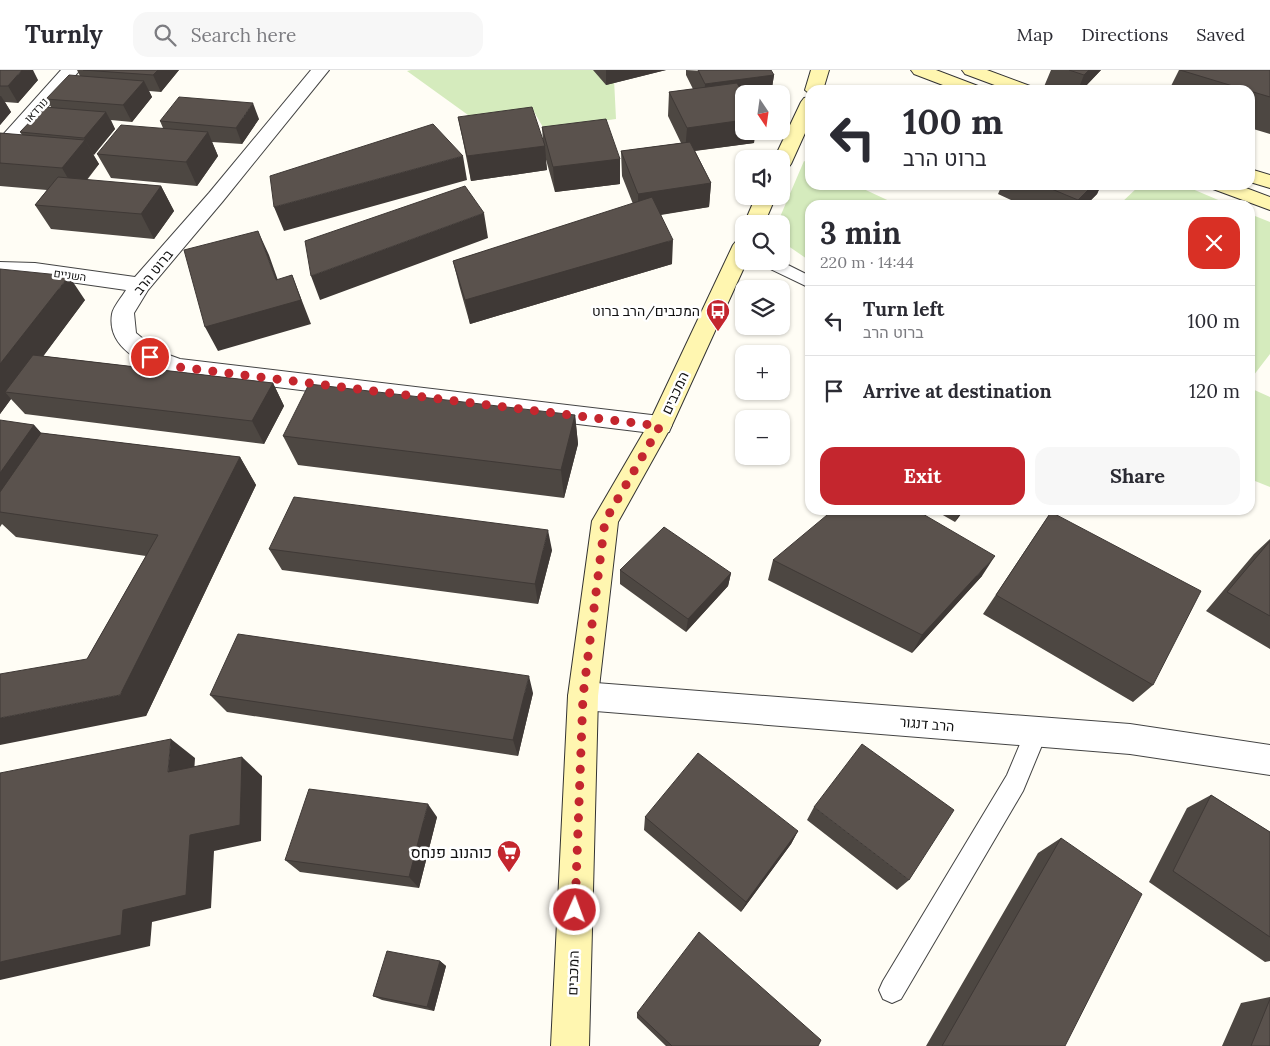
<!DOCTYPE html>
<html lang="en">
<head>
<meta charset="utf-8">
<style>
	body { margin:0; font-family:Lora,Heebo,serif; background:#f7f7f7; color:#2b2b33; height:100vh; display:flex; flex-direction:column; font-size:19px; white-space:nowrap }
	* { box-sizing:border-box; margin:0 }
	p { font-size:16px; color:#7c7c81 }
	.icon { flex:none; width:28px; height:28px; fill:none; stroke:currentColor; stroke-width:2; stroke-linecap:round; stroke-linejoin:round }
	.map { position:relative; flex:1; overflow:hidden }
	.drawer { position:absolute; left:805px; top:130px; width:450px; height:315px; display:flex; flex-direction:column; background:#fff; border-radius:15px; box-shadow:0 1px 4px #0004 }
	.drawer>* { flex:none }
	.guide { position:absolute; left:805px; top:15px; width:450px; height:105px; border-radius:15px; box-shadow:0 1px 4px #0004; background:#fff; color:#2b2b33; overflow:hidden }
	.needle { width:32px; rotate:167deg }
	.fabs { position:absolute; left:735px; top:15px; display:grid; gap:10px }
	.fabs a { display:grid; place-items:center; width:55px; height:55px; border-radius:10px; background:#fff; box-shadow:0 1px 4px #0004; font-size:25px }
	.pin { position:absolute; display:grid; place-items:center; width:42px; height:42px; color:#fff; margin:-21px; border:2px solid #fff; border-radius:50%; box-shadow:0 1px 5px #0007 }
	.me { position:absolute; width:55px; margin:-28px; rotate:2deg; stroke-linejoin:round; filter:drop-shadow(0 0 4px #0008) }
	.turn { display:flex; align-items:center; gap:18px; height:105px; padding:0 15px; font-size:22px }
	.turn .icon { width:65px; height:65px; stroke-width:2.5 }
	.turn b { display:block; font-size:35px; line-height:42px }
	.round { display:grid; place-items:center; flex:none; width:52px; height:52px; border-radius:15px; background:#f7f7f7 }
	.summary { display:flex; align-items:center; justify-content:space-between; height:85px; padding:0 15px }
	h1 { font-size:30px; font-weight:800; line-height:38px }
	.action { display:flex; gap:10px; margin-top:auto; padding:10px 15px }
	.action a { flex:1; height:58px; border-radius:15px; background:#c4262e; color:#fff; font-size:20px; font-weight:800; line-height:58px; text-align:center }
	.action a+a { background:#f7f7f7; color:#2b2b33 }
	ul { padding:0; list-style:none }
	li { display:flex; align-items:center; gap:15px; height:70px; padding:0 15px; border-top:1px solid #e1e1e2 }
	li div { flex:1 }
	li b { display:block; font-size:19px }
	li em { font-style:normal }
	header { display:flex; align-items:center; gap:30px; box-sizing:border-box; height:70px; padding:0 25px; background:#fff; border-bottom:1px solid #e1e1e2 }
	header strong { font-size:24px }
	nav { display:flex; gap:28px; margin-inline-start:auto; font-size:18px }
	.search { width:350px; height:45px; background:#f7f7f7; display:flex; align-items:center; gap:12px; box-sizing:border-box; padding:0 18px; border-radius:15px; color:#7c7c81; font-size:19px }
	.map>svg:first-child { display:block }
	.green { fill:#d5ebbd }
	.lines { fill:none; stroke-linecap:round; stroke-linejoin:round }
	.lane-casing { stroke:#444; stroke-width:2 }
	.street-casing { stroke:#444; stroke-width:2 }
	.secondary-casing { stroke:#333; stroke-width:2 }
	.lane { fill:#fff; fill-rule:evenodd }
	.street { fill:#fff; fill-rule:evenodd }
	.secondary { fill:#fff6b0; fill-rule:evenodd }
	.wall { fill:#4d4742 }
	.shaded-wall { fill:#3f3936 }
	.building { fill:#5a524d; stroke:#3f3936 }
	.route { stroke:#c4262e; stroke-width:9; stroke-dasharray:0 16.2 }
	.labels { text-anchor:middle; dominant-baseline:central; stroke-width:5; stroke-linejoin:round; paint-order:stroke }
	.far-street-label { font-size:11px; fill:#111; stroke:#fff }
	.street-label { font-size:14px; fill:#111; stroke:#fff }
	.poi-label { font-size:14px; fill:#111; stroke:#fff; text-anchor:end }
	.near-poi-label { font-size:16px; fill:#111; stroke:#fff; text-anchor:end }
</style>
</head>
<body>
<header>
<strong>Turnly</strong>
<div class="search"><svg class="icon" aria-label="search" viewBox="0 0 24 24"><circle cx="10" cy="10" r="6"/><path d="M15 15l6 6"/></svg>Search here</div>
<nav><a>Map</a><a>Directions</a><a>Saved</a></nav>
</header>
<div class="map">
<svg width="1270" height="976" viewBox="0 0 1270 976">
	<rect width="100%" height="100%" fill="#fffdf5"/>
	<!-- green -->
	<path class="green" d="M411,0H601L614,9L616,49L544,59L533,40L475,50L407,1Z
		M804,91L810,94V115H855L898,135H810V191L781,171V154H777Z
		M1140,115H1183L1230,135H1119Z
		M1250,144L1270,152V284L1250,310Z
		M1250,318L1270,327V417L1250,409Z"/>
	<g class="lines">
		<!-- lane casing -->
		<g class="lane-casing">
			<path id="lane" d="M759,191H780L810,206V218L762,195Z
				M1036,652L1044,655L1047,663L1023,721L901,929L892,933L883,929L879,920L883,911L1007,705L1028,655Z"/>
		</g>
		<!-- street casing -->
		<g class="street-casing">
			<path id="street" d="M61,0H80L7,83L0,85V68Z
				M311,0H329L223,131L148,220L134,243L136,263L158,281L180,289L660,346L669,348L672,355L669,362L660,364L178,305C149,297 106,281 112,244C113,237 122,227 126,220L35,207L0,206V192L35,193L135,207L209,123Z
				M583,612L1130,654L1270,675V705L1130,684L583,640L572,636L568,626L572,616Z"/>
		</g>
		<!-- secondary casing -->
		<g class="secondary-casing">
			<path id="secondary" d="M811,0H829L823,20H810V24L805,20Z
				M911,0H936L978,16L981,20H956L914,4Z
				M962,0H987L1030,16L1033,20H1008L965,4Z
				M810,27V52L791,94L788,98L781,100V89H774L801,32L804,28Z
				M1250,99L1270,105V118L1250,112Z
				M1210,115H1238L1270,127V140L1213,119Z
				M756,126H776L764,154H744Z
				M744,168V191H747L672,355L618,452L598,626L589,976H551L568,626L592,451L649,353L733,175L737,170Z"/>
		</g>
		<!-- lane -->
		<use href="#lane" class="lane"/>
		<!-- street -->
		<use href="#street" class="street"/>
		<!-- secondary -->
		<use href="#secondary" class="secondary"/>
	</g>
	<!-- wall -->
	<path class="wall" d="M0,0L38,10L18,33L5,32L11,42L0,55Z
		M77,0H179L161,22L149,21L152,27L132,52L111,50L115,59L93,85L99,94L87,110L161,116L174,141L154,169L51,159L35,135L47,120L0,116V63L22,65L20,62L51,37L46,29L80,6Z
		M593,0H666L606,15Z
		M686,0L774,5L771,24H744L754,73L695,81L711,113L709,137L661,145L672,194L470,254L459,215L453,191L633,134L622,106L621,81L681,73L668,46L669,22L693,19L686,5Z
		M1051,0H1101L1082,20H1047L1043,19Z
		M1179,0H1270V64L1250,58V20H1169Z
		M458,47L543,72L542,57L620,89V114L555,122L545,86L547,100L471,111L463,71Z
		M259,49L242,74L212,72L218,86L197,116L111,108L97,84L163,58L160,51Z
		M1002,115H1101L1097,124L1086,135H1022L998,124Z
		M0,199L85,230L43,286L273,313L284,336L264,374L25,344L11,329L0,344Z
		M575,345L578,374L564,428L298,395L283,366Z
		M0,351L34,355L41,363L240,387L256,415L146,646L87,589L146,486L16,467L2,454L0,457Z
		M934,440H964L955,452Z
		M1051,442L1153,615L1133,632L983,544Z
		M1270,469V579L1206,541L1254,484Z
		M269,479L552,480L538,534L282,500Z
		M773,490L982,506L912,583L768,510Z
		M620,500L731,503L728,516L686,562L620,514Z
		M533,623L518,686L227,642L210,625Z
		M1211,725L1270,762V891L1265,892L1149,812L1187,738Z
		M814,737L909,810L897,820L807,750Z
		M437,747L419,818L300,802L285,790Z
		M645,747L798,761L791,774L741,842L644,760Z
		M1061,768L1065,976H926L1038,783Z
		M440,891L446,896L434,941L382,930L373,926Z
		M1270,927V976H1222L1241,933Z
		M637,943L818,976H666L637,948Z"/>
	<!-- shaded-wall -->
	<path class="shaded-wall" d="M22,0H33L38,10L18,33L8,16Z
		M158,0H179L161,22L153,5Z
		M606,0H666L606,15Z
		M1089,0H1101L1082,20H1078L1084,5Z
		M774,5L771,24H744V33L704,38L705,14Z
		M144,11L152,27L132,52L123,35Z
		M0,26H1L11,42L0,55Z
		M253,33L259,49L242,74L236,58Z
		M106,42L115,59L94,85L84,68Z
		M744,50V61H756L754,73L685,82L687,58Z
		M208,62L218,86L197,116L186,92Z
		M85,70L99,94L76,122L62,98Z
		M545,76L547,100L471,111L467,86Z
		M463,86L467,110L284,161L274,137Z
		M620,89V114L555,122L553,97Z
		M711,113L709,137L638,148V124Z
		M1093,115H1101L1097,124L1086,135H1076L1078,130Z
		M161,116L174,141L154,169L141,144Z
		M484,143L488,168L320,230L311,206Z
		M258,161L269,185L286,233L276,210Z
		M673,170L672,194L470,254L465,230Z
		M292,205L311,254L218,281L205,257Z
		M69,206L85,230L16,323L5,322L11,329L0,344V294Z
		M273,313L284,336L264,374L252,351Z
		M575,345L578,374L564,428L561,400Z
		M34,355L54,377L0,442V403Z
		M240,387L256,415L146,646L0,675V648L120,625Z
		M961,440H964L955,452Z
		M548,460L552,480L538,534L535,514Z
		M995,486L982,506L912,583L922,565Z
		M731,503L728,516L686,562L688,549Z
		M529,606L533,623L518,686L513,670Z
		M171,669L195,688L193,720L168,702Z
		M242,687L262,706L261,771L214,781L211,838L152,852L150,876L0,910V892L123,840L190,765Z
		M428,734L437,747L419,818L409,807Z
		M798,761L791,774L741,842L746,832Z
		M440,891L446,896L434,941L427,937Z"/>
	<!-- building -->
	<path class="building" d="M0,0H22L8,16H0Z
		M83,0H158L153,5Z
		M698,0H771L774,5L705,14Z
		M1069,0H1089L1084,5Z
		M1180,0H1270V27L1250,21V20H1246Z
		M69,5L144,11L123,35L46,29Z
		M737,13L744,25V50L687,58L669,22Z
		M179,27L253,33L236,58L160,51Z
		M44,37L106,42L84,68L20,62Z
		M532,37L545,76L467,86L458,47Z
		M606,49L620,89L553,97L542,57Z
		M433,54L463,86L274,137L270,106Z
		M121,55L208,62L186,92L97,84Z
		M0,63L85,70L62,98L0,93Z
		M690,72L711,113L638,124L621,81Z
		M58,107L161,116L141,144L35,135Z
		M1042,115H1093L1078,130Z
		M465,116L484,143L311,206L305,171Z
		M652,127L673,170L465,230L453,191Z
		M258,161L276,210L292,205L301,230L205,257L184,180Z
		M0,199L69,206L0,294Z
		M33,285L273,313L252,351L5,322Z
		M309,314L575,345L561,400L283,366Z
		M0,350L34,355L0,403Z
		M41,363L240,387L120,625L0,648V604L87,589L158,465L0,442V422Z
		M294,427L548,460L535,514L269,479Z
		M833,440H916L995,486L922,565L773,490Z
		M1051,442L1201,521L1153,615L996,525Z
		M664,457L731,503L688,549L620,500Z
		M1270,471V546L1227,522Z
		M238,564L529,606L513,670L210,625Z
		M171,669L168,702L242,687L240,755L190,765L186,825L123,840L121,865L0,892V703Z
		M862,674L954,740L909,810L814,737Z
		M698,683L798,761L746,832L645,747Z
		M309,719L428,734L409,807L285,790Z
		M1211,725L1270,762V867L1173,801Z
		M1061,768L1142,824L1065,976H942Z
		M699,862L821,970L818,976H672L637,943Z
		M387,881L440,891L427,937L373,926Z
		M1270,929V976H1251Z"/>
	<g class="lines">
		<!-- route -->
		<path class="route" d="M150,287L178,297L660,356L605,451L583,626L575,840"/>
	</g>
	<!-- icons -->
	<defs>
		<g id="bus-pin" transform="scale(1.25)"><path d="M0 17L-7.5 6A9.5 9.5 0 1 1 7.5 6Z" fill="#c4262e" stroke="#fff"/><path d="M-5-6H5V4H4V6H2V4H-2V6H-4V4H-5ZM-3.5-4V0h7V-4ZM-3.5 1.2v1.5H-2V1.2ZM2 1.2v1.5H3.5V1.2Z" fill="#fff"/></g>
		<g id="supermarket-pin" transform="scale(1.25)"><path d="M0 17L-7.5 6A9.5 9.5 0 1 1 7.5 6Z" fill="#c4262e" stroke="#fff"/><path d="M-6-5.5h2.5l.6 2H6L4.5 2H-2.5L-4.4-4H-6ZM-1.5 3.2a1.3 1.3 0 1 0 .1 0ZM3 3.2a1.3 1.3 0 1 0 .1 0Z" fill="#fff"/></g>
	</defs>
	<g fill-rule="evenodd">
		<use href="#bus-pin" x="718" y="241"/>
		<use href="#supermarket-pin" x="509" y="782"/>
	</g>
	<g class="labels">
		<!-- far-street labels -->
		<g class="far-street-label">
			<text transform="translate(36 40) rotate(-48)">נורדאו</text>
			<text transform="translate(70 205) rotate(8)">השניים</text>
		</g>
		<!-- street labels -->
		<g class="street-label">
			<text transform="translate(153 202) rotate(-51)">ברוט הרב</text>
			<text transform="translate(675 323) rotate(-65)">המכבים</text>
			<text transform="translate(927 654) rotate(5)">הרב דנגור</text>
			<text transform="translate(573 903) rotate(-88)">המכבים</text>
		</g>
		<!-- poi labels -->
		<g class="poi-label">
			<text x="700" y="241">המכבים/הרב ברוט</text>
		</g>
		<!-- near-poi labels -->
		<g class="near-poi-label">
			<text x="492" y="782">כוהנוב פנחס</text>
		</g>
	</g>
</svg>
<div class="fabs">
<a><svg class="needle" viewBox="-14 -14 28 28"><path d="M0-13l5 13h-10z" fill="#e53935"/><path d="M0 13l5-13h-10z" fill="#7c7c81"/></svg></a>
<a><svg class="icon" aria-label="sound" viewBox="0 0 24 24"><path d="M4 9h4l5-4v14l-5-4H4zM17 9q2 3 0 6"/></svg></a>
<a><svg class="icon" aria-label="search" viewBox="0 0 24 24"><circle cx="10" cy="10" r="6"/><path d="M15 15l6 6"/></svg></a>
<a><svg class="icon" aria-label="layers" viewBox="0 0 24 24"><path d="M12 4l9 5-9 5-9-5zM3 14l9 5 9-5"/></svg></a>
<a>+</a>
<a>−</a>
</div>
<div class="pin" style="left:150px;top:287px;background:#d93025"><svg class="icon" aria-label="arrive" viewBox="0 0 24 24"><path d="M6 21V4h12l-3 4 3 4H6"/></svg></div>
<svg class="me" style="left:575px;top:840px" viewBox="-20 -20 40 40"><circle r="17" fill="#c4262e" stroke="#fff" stroke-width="3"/><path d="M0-11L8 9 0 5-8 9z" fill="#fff"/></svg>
<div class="guide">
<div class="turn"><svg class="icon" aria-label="left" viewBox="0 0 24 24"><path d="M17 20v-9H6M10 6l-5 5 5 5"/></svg><div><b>100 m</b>ברוט הרב</div></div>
</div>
<section class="drawer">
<div class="summary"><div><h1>3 min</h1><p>220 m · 14:44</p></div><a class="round" style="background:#d93025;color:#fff"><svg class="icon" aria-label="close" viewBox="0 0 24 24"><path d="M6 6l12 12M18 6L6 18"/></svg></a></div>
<ul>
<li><svg class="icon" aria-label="left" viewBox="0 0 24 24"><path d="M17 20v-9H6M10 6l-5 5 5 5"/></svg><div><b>Turn left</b><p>ברוט הרב</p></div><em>100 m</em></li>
<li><svg class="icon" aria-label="arrive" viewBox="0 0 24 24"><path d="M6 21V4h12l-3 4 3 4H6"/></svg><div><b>Arrive at destination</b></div><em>120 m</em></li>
</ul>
<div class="action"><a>Exit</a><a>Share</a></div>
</section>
</div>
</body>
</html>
